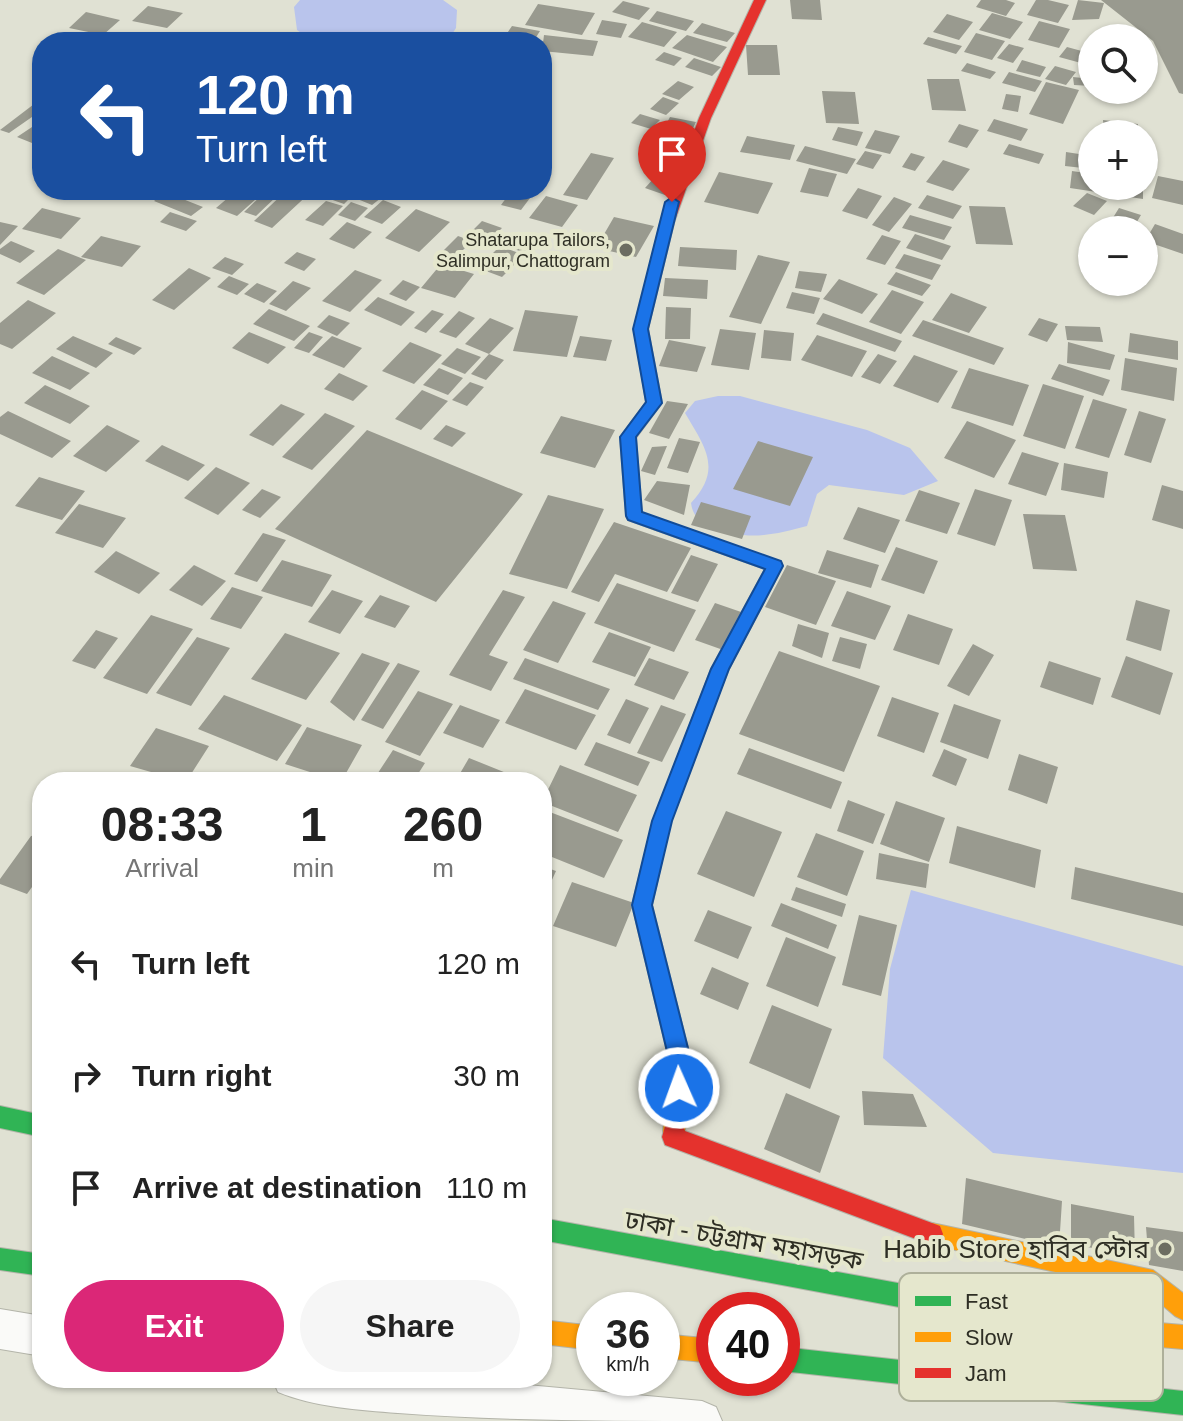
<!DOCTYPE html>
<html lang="en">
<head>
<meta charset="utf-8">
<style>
	body { margin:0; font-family:Arial,"Noto Sans Bengali",sans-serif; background:#f6f6f6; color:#222; height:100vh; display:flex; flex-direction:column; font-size:30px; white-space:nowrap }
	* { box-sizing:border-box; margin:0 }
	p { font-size:26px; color:#767676 }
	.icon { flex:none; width:44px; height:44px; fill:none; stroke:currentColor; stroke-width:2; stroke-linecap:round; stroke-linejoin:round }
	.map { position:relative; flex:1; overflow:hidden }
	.sheet { position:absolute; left:32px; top:772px; width:520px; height:616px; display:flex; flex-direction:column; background:#fff; border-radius:32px; box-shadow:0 2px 6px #0004 }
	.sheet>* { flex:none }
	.guide { position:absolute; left:32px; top:32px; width:520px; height:168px; border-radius:32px; box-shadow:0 2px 6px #0004; background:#1a4fa0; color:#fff; overflow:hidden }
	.tools { position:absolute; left:1078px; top:24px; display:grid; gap:16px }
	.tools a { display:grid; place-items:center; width:80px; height:80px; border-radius:50%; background:#fff; box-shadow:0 2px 6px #0004; font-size:40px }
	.speed { position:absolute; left:576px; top:1292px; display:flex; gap:16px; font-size:40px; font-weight:700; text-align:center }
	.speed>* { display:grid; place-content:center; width:104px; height:104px; border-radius:50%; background:#fff; box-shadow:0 2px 6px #0004; line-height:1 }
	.speed small { font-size:20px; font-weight:400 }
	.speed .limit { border:12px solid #d22; background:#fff; color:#111 }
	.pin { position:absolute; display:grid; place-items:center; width:68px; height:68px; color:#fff; margin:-82px -34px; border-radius:50% 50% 50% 0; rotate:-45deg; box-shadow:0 0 8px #0007 }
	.pin .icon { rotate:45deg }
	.me { position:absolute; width:88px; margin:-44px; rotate:358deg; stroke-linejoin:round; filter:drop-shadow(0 0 6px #0008) }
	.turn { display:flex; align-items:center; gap:28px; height:168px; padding:0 32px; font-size:36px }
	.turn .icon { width:104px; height:104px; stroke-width:2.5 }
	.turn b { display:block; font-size:56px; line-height:68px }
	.eta { display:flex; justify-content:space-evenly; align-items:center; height:136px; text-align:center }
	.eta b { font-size:48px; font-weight:800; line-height:56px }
	.primary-button { display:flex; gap:16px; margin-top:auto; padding:16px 32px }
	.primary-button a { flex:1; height:92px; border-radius:48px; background:#db2777; color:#fff; font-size:32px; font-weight:800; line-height:92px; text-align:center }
	.primary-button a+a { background:#f6f6f6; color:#222 }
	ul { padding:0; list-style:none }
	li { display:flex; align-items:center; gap:24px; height:112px; padding:0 32px }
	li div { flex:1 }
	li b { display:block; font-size:30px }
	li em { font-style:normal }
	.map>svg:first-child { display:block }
	.water { fill:#b9c4ec }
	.building { fill:#999a8f }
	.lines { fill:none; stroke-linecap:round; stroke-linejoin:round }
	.street-casing { stroke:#b3b4a9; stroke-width:2 }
	.fast-casing { stroke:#b3b4a9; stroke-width:2 }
	.slow-casing { stroke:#b3b4a9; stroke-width:2 }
	.jam-casing { stroke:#b3b4a9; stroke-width:2 }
	.street { fill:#fafaf8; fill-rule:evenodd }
	.fast { fill:#30b455; fill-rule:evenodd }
	.slow { fill:#ff9f0a; fill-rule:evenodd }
	.jam { fill:#e5322d; fill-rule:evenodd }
	.route { fill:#1a73e8; stroke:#114b97; stroke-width:2 }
	.poi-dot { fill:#6c6d61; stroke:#e5e7cd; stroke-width:3 }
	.labels { text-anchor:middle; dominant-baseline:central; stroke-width:8; stroke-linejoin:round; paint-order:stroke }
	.far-poi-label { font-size:18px; fill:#2e2e24; stroke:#e5e7cd; text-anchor:end }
	.near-street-label { font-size:26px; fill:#2e2e24; stroke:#e5e7cd }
	.near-poi-label { font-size:26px; fill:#2e2e24; stroke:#e5e7cd; text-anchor:end }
	.key { fill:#e5e7cd; stroke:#aeb09a; stroke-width:2 }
	.key-label { font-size:22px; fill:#2e2e24 }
</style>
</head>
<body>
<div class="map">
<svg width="1183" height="1421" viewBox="0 0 1183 1421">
	<rect width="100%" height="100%" fill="#e0e1d3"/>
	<!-- water -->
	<path class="water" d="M300,0H443L457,10L456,28L447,42H314L297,30L294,7Z
		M718,396H740L867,430L910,448L938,481L904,495L829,485L817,494L807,526C774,535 747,541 715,528C701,522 693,518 691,503C723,469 705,447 685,413L695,401Z
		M911,890L1183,966V1173L993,1153L883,1058L890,969Z"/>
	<!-- building -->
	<path class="building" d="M790,0H820L822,20L792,19Z
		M981,0H1006L1015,3L1006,16L976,7Z
		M1036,0H1048L1069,5L1058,23L1027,15Z
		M1078,0L1104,3L1099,19L1072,20Z
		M1101,0H1183V94L1179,93L1153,41Z
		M623,1L650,8L639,20L612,12Z
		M538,4L595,13L582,35L525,25Z
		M148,6L183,13L167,28L132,21Z
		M657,11L694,21L686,31L649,21Z
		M86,12L120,20L103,35L69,28Z
		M992,13L1023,22L1010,39L979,30Z
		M947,14L973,22L959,40L933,32Z
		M602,20L627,24L621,38L596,34Z
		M1039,21L1070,29L1059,48L1028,40Z
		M642,22L677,32L664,47L628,37Z
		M702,23L735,33L727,42L693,33Z
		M512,26L540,31L533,42H501Z
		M1101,30L1135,33V38H1102Z
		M976,33L1005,41L992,60L964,52Z
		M544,35L598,41L593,56L542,51Z
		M687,35L727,47L713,62L672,48Z
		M928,37L962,46L956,54L923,44Z
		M1009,44L1024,48L1013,63L997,58Z
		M746,45H777L780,75H748Z
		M1067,47L1089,53L1081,63L1059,57Z
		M664,52L682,58L674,66L655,60Z
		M694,58L721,67L712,76L685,67Z
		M1022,60L1046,67L1040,77L1016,71Z
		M967,63L996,72L990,79L961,71Z
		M1055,66L1076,72L1066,85L1045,79Z
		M1009,72L1042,81L1035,92L1002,83Z
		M1073,77L1092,79V86L1074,85Z
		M927,79H959L966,111L932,110Z
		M678,81L694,87L679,100L662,94Z
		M1046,82L1079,90L1063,124L1029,114Z
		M822,91L855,92L859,124L826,123Z
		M1006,94L1021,96L1018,112L1002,109Z
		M663,97L679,103L666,115L650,109Z
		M42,98V110L9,133L0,130Z
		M640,114L660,120L651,129L631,123Z
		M670,117L696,122L687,141L660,136Z
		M994,119L1028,129L1021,141L987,131Z
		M1103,120L1138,124V134H1104Z
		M959,124L979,130L967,148L948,142Z
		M35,125L42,128V147L17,137Z
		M838,127L863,132L857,146L832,140Z
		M875,130L900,136L890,154L865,148Z
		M747,136L795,145L790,160L740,152Z
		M1009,144L1044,154L1039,164L1003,154Z
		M805,146L856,159L847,174L796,161Z
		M665,148L685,155L676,164L656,158Z
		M865,151L882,155L873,169L856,164Z
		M1066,152L1092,156V169L1065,166Z
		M591,153L614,158L587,200L563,195Z
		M911,153L925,157L915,171L902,167Z
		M943,160L970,169L953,191L926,182Z
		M809,168L837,174L828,197L800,192Z
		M1072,171L1092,174V186H1143V199L1070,188Z
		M719,172L773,183L758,214L704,202Z
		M1158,176L1183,181V205L1152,198Z
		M654,178L674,185L665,195L645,188Z
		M858,188L882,196L867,219L842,211Z
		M287,190H313L272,228L254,221Z
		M336,190H358L344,204L327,198Z
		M484,190H511L501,200L481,193Z
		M512,190H536L521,210L501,205Z
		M236,191L257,198L237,216L216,208Z
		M266,191L278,195L256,216L244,212Z
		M364,191L381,198L372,205L355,198Z
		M165,192L203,207L191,216L154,201Z
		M1087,193L1107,201L1094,215L1073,206Z
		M927,195L962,206L953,219L918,208Z
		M546,196L578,205L562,227L529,218Z
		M894,197L912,204L889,232L872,225Z
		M383,200L401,207L382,224L364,217Z
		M326,201L343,206L323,226L305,220Z
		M351,202L368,208L355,221L338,215Z
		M969,206L1005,207L1013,245L976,244Z
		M42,208L81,218L61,239L22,229Z
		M1119,208L1141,215L1132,230L1106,229Z
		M416,209L450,222L419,252L385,238Z
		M170,212L197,221L186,231L160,222Z
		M910,215L952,227L944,240L902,228Z
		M614,217L654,226L636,257L596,248Z
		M482,221L502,228L491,239L471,232Z
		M0,222L18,226L0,245Z
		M347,222L372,232L354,249L329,239Z
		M1155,224L1183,234V254L1145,241Z
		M915,234L951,246L942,260L906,248Z
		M882,235L901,241L885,265L866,259Z
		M101,236L141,246L122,267L81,257Z
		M458,236L472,241L455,258L441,253Z
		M520,236L540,244L530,255L509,247Z
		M11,241L35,251L20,263L0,254V249Z
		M500,246L524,255L502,277L478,268Z
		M680,247L737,250L736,270L678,266Z
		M58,249L86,260L44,295L16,283Z
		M297,252L316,259L304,271L284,263Z
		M904,254L941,265L932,280L895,268Z
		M758,255L790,262L761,324L729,317Z
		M225,257L244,264L232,275L212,268Z
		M441,264L474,274L455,298L421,288Z
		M189,268L211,278L174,310L152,300Z
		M355,270L382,280L350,312L322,301Z
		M799,271L827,274L821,292L795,288Z
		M896,272L931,285L922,296L887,284Z
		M229,276L249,284L237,295L217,287Z
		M665,278L708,280L707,299L663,296Z
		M839,279L878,294L862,314L823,299Z
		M403,280L420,287L406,301L389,294Z
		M293,281L311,288L286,311L269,304Z
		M257,283L277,291L264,303L244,294Z
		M892,290L924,302L901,334L869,322Z
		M792,292L820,298L814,314L786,308Z
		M951,293L987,307L969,333L932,320Z
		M378,297L415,312L401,326L364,310Z
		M28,300L56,313L12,349L0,344V323Z
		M666,307L691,308L690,339H665Z
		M269,309L310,326L294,341L253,324Z
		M432,310L444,314L426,333L414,328Z
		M525,310L578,316L567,357L513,351Z
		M459,311L475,318L456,338L439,332Z
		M823,313L902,341L895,352L816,324Z
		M329,315L350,323L337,336L317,327Z
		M490,318L514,328L489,354L504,360L486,380L471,374L489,354L465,344Z
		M1039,318L1058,324L1047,342L1028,335Z
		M923,320L1004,348L994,365L912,336Z
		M1065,326L1100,327L1103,342L1067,340Z
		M720,329L756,333L749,370L711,365Z
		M764,330L794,333L791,361L761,358Z
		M249,332L286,347L268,364L232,348Z
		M309,332L323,337L309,353L294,348Z
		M1130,333L1178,341V360L1128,352Z
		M817,335L867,351L852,377L801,360Z
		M73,336L113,353L96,368L56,349Z
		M332,336L362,348L344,368L312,355Z
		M580,336L612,340L606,361L573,357Z
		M116,337L142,348L134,355L108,344Z
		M669,340L706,347L697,372L659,366Z
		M410,342L442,355L414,384L382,371Z
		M1068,342L1115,355L1110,370L1067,363Z
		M457,348L481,357L465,374L441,364Z
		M878,354L897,361L880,384L861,377Z
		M914,355L958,371L938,403L893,386Z
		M52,356L90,373L70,390L32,373Z
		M1125,358L1177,368L1174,401L1121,390Z
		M1059,364L1110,380L1103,396L1051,379Z
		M439,368L463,378L448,395L423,385Z
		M969,368L1029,385L1013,426L951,408Z
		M339,373L368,386L353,401L324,389Z
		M470,382L484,387L467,406L452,400Z
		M1043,384L1084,396L1065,449L1023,436Z
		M45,385L90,406L70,424L24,403Z
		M422,390L448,401L421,430L395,419Z
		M1093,399L1127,409L1109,458L1075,448Z
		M667,401L688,404L669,439L649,433Z
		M281,404L305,414L273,446L249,435Z
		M8,411L71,441L52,458L0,434V417Z
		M1139,411L1166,419L1151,463L1124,455Z
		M325,413L355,426L312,470L282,457Z
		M561,416L615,430L595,468L540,453Z
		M967,421L1016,440L994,478L944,458Z
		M107,425L140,441L106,472L73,456Z
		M446,425L466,433L452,447L433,439Z
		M367,430L523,494L436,602L275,529Z
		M679,438L700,442L688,473L667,468Z
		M758,441L813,457L790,506L733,489Z
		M162,445L205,465L188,481L145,461Z
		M667,446L655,475L641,471L652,447Z
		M1022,452L1059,463L1046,496L1008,484Z
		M1064,463L1108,472L1104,498L1061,490Z
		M216,467L250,483L218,515L184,498Z
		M39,477L85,491L62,520L15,506Z
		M657,481L690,485L684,515L644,500Z
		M1162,485L1183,491V529L1152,520Z
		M262,489L281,497L260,518L242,510Z
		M975,489L1012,500L995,546L957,534Z
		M919,490L960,503L947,534L905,521Z
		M548,495L604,509L567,589L509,574Z
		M701,502L751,516L742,539L691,525Z
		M79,504L126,518L103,548L55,533Z
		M858,507L900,520L885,553L843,539Z
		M1023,514L1065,515L1077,571L1033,569Z
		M614,522L691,548L667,592L615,574L599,602L571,592Z
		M263,533L286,540L257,582L234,574Z
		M896,547L938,561L924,594L881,580Z
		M827,550L879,565L871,588L818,573Z
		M116,551L160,573L139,594L94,572Z
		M691,555L718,564L698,602L671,593Z
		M282,560L332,575L312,607L261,591Z
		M194,565L226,581L202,606L169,590Z
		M787,565L836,581L816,625L765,607Z
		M617,583L696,610L674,652L594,623Z
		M232,587L263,597L241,629L210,619Z
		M332,590L363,601L340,634L308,622Z
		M503,590L525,597L489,655L508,662L491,691L449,675Z
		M847,591L891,606L875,640L831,626Z
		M380,595L410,606L395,628L364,617Z
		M1136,600L1170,610L1161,651L1126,640Z
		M553,601L586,613L558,663L523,650Z
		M715,603L744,613L726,651L695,640Z
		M908,614L953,629L939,665L893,650Z
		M151,615L193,629L147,694L103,678Z
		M798,624L829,633L822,658L792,646Z
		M96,630L118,638L95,669L72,661Z
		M609,632L651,647L635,677L592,662Z
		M285,633L340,653L306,700L251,679Z
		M197,637L230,648L191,706L156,693Z
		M840,637L867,644L860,669L832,661Z
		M973,644L994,655L969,696L947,686Z
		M779,651L880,686L844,772L739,734Z
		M362,653L390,663L354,721L330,702Z
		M1126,656L1173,673L1160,715L1111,697Z
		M525,658L610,689L598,710L513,679Z
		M649,658L689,672L674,700L634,685Z
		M1049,661L1101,678L1093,705L1040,687Z
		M398,663L420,671L383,729L361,720Z
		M525,689L596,715L576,750L505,723Z
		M418,691L453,704L420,756L385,742Z
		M224,695L302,725L277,761L198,729Z
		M892,697L939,713L924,753L877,736Z
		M626,699L649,708L630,744L607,735Z
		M954,704L1001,720L988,759L940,742Z
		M460,705L500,720L483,748L443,733Z
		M661,705L686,714L662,762L637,753Z
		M307,727L362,745L341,782L285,764Z
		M156,728L209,746L186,782L130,766Z
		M596,742L650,762L638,786L584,765Z
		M749,748L842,782L831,809L737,774Z
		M944,749L967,759L956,786L932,776Z
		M393,750L425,763L413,782H372Z
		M1019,754L1058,767L1047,804L1008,790Z
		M469,758L529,782H455Z
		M560,765L637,795L618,832L542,802Z
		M848,800L885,814L873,844L837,831Z
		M896,801L945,818L929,862L880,844Z
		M542,809L623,840L604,878L542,853Z
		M726,811L782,832L754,897L697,874Z
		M957,826L1041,850L1035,888L949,863Z
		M816,833L864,851L847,896L797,877Z
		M42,834V873L27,894L0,884V879L31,836Z
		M879,853L929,864L926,888L876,879Z
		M542,866L556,871L542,902Z
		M1075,867L1183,893V926L1071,899Z
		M572,882L634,903L616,947L553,926Z
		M796,887L846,904L842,917L791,900Z
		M781,903L837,925L828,949L771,926Z
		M708,910L752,927L738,959L694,941Z
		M859,915L897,925L881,996L842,985Z
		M786,937L836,957L818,1007L766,986Z
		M712,967L749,983L738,1010L700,994Z
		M772,1005L832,1029L810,1089L749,1063Z
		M862,1091L913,1094L927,1127L864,1125Z
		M786,1093L840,1116L820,1173L764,1149Z
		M966,1178L1062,1201L1059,1247L962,1224Z
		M1071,1204L1134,1216L1135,1256L1071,1244Z
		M1146,1227L1183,1232V1271L1149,1265Z"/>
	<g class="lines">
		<!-- street casing -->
		<g class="street-casing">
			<path id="street" d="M0,1309L42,1316V1356L0,1349Z
				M272,1378H451L702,1401L716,1407L722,1421C614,1421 506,1421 398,1413C359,1410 314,1407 278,1392Z"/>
		</g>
		<!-- fast casing -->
		<g class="fast-casing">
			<path id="fast" d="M0,1106L42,1115V1137L0,1128Z
				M542,1218L947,1292L955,1296L959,1304L955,1312L947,1316L542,1240Z
				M0,1248L42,1254V1276L0,1270Z
				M782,1347L1183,1391V1415L782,1371Z"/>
		</g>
		<!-- slow casing -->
		<g class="slow-casing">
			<path id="slow" d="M667,219L674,223L648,329L662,403L636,438L642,513L665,521L667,525L665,529L659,531L628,520L626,516L620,437L646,402L634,329L660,223Z
				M701,712L707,714L710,719L671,821L652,905L692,1064L685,1131L682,1139L674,1142L666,1139L663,1131L670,1064L632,905L653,821L692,719L695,714Z
				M932,1223L1153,1270L1183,1293V1320L1175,1316L1147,1292L932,1245L924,1242L921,1234L924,1226Z
				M947,1292L1079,1316L1183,1325V1349L1079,1340L947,1316L939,1312L935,1304L939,1296Z
				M542,1320L594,1326V1350L542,1344Z
				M662,1334L714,1339V1363L662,1358Z"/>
		</g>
		<!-- jam casing -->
		<g class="jam-casing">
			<path id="jam" d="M754,0H766L711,118L674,223L672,226H662L660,223L699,118Z
				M659,519L781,562L783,566L729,669L707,724H695L692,719L711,669L765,569L653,529L651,525L653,521Z
				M674,1120L682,1123L685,1131L940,1226L943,1234L940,1242L932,1245L665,1145L662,1137L666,1123Z"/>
		</g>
		<!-- street -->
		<use href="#street" class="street"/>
		<!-- fast -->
		<use href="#fast" class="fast"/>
		<!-- slow -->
		<use href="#slow" class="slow"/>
		<!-- jam -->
		<use href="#jam" class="jam"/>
	</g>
	<!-- route -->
	<path class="route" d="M672,197L679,202L648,329L662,403L636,437L642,512L781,561L783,566L729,669L672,821L652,905L692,1064L686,1095L679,1099L671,1095L668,1088L670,1064L632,905L652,821L711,669L765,569L628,520L626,516L620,437L646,402L633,329L665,202Z"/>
	<!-- markers -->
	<g class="poi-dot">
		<circle cx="626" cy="250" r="8"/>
		<circle cx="1165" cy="1249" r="8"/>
	</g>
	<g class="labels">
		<!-- far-poi labels -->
		<g class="far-poi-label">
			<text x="610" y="240">Shatarupa Tailors,<tspan x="610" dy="21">Salimpur, Chattogram</tspan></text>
		</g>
		<!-- near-street labels -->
		<g class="near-street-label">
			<text transform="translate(744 1240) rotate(10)">ঢাকা - চট্টগ্রাম মহাসড়ক</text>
		</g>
		<!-- near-poi labels -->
		<g class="near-poi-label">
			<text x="1149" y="1249">Habib Store হাবিব স্টোর</text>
		</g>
	</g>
	<!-- legend -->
	<rect x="899" y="1273" width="264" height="128" rx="12" class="key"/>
	<rect x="915" y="1296" width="36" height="10" fill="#30b455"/>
	<rect x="915" y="1332" width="36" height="10" fill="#ff9f0a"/>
	<rect x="915" y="1368" width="36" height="10" fill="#e5322d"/>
	<g class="key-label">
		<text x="965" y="1309">Fast</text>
		<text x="965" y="1345">Slow</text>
		<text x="965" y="1381">Jam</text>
	</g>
</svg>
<div class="tools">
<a><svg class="icon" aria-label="search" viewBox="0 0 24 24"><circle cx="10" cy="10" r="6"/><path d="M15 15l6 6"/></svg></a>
<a>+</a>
<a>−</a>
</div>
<div class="speed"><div>36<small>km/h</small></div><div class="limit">40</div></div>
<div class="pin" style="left:672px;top:202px;background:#d93025"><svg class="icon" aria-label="arrive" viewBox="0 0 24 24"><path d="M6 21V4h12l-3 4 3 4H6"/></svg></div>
<svg class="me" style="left:679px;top:1088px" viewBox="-20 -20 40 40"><circle r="17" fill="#1a73e8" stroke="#fff" stroke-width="3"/><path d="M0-11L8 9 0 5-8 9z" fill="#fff"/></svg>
<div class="guide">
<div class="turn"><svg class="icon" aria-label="left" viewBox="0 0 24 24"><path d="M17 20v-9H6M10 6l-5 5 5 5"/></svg><div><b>120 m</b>Turn left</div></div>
</div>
<section class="sheet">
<div class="eta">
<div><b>08:33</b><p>Arrival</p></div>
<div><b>1</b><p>min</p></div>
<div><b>260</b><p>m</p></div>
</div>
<ul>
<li><svg class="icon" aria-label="left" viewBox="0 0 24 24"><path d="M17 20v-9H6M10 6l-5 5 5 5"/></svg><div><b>Turn left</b></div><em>120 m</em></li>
<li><svg class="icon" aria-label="right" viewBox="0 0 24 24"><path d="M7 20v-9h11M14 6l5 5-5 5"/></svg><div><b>Turn right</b></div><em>30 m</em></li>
<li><svg class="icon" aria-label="arrive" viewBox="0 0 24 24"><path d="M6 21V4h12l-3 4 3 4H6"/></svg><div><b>Arrive at destination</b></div><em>110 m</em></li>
</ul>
<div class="primary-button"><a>Exit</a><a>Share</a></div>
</section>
</div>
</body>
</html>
